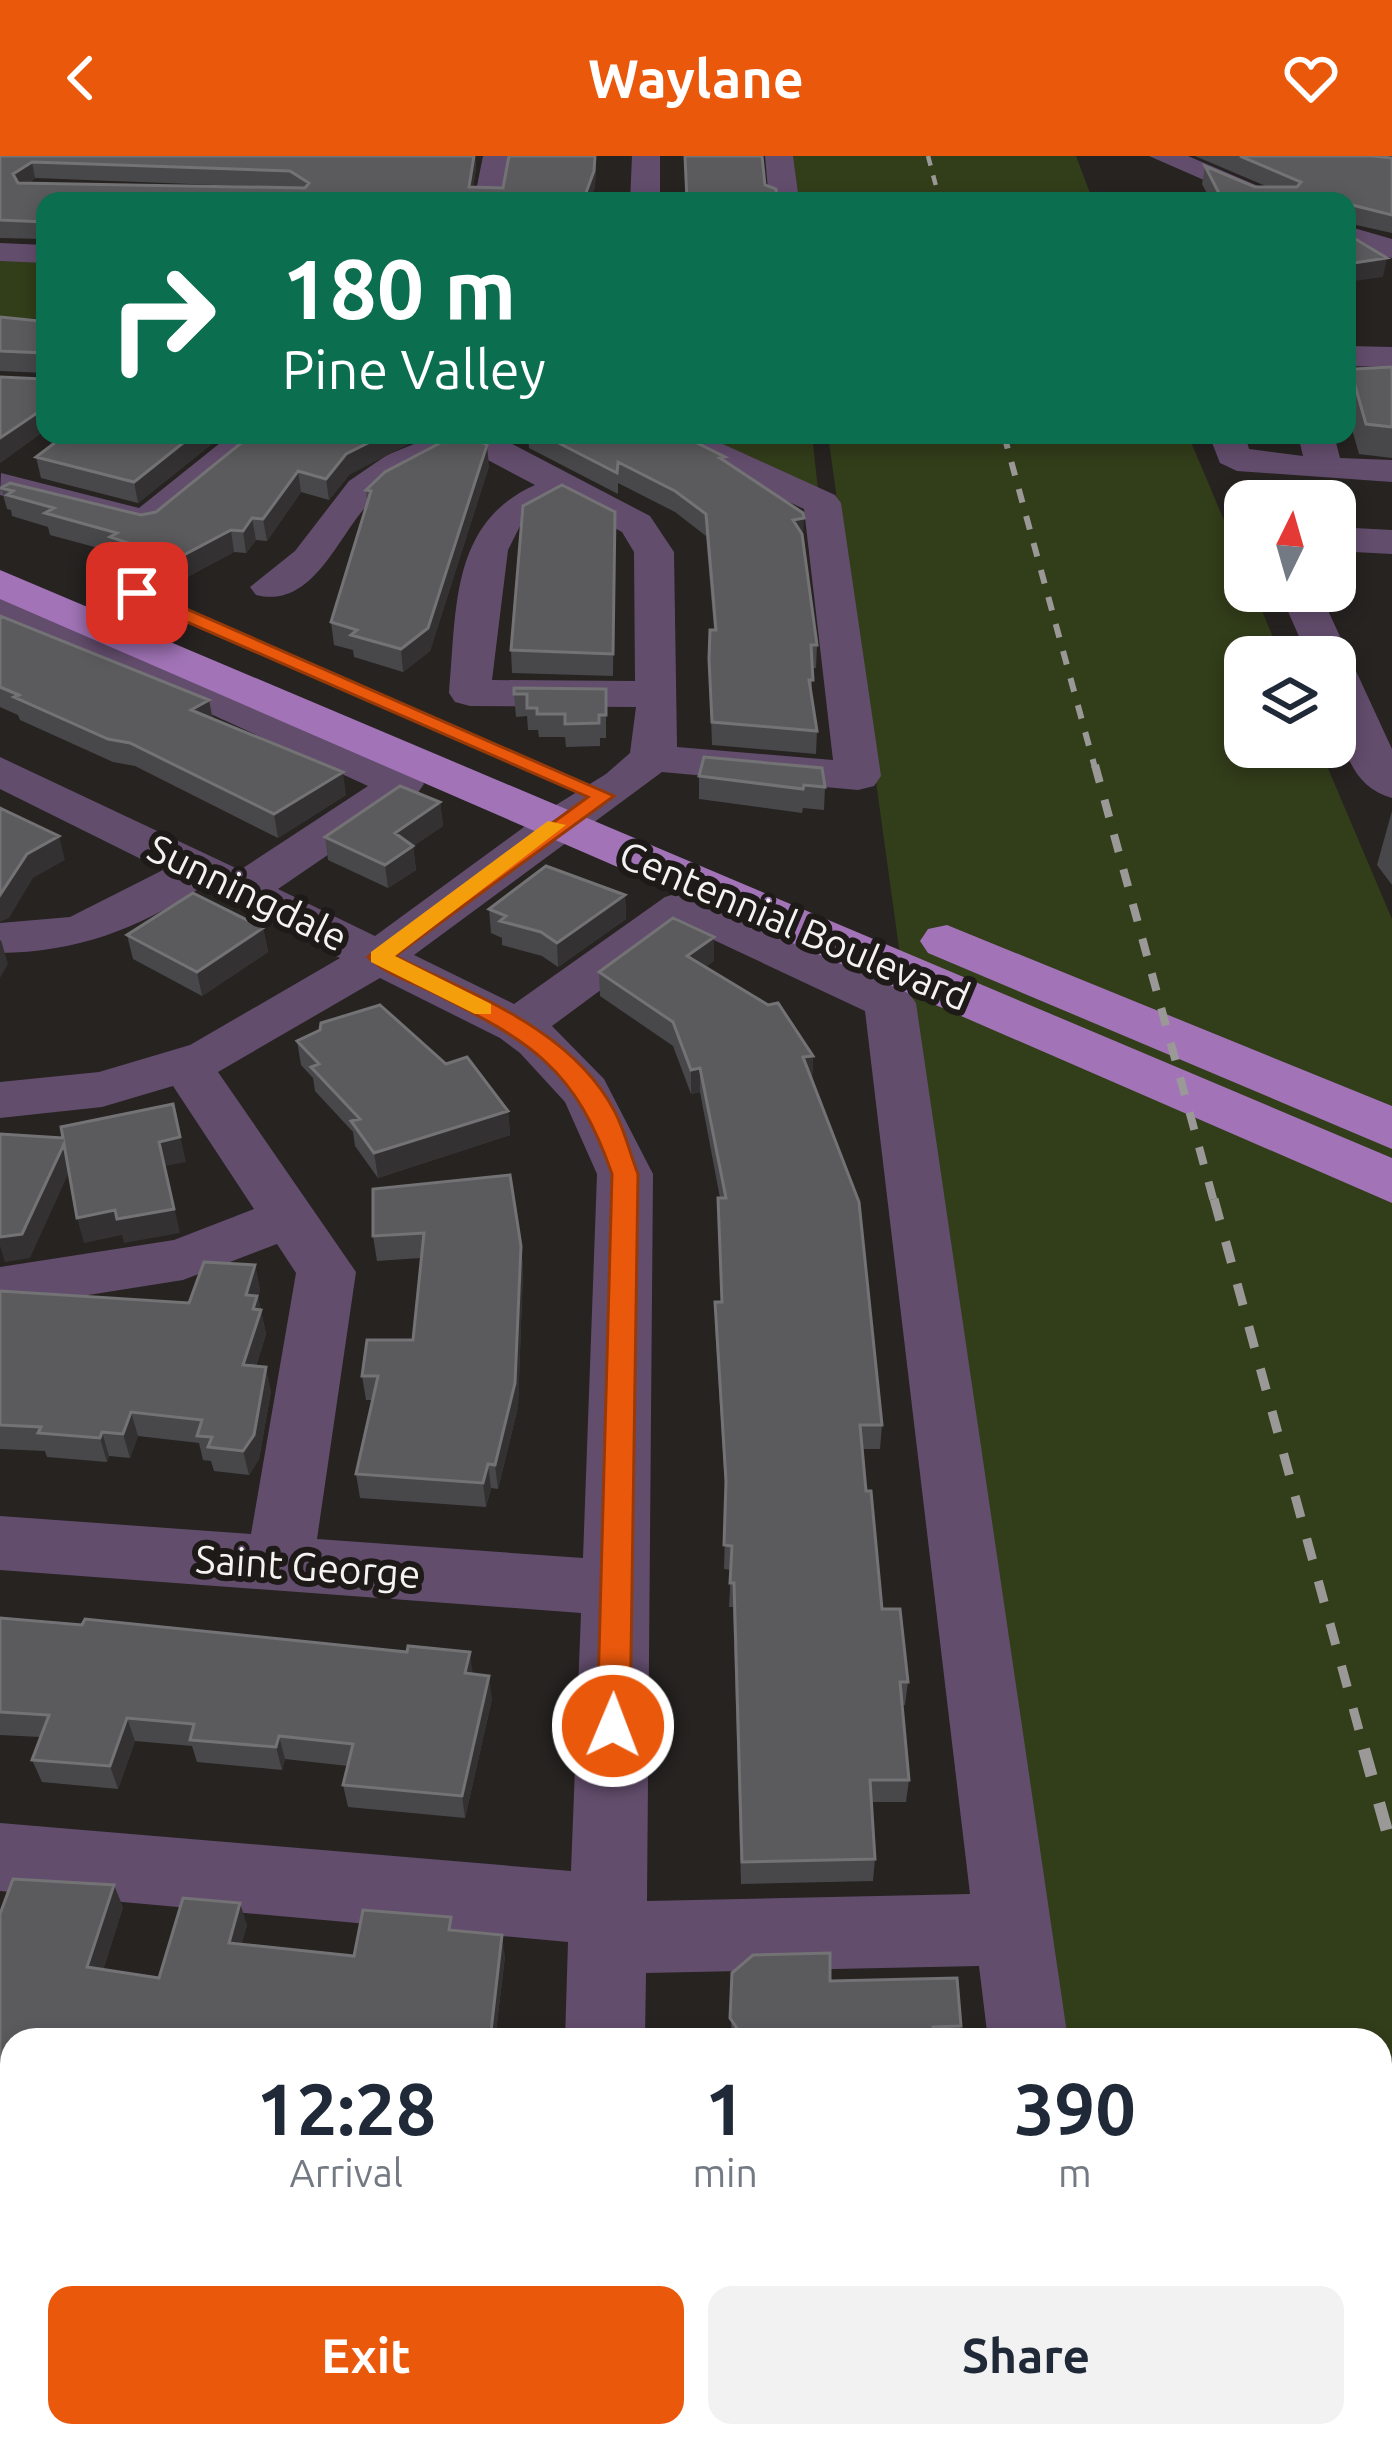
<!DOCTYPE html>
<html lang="en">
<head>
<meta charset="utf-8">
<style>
	body { margin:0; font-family:Ubuntu,sans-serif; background:#f2f2f3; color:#1f2937; height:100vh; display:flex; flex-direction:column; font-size:45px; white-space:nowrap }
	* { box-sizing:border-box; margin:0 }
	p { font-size:39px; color:#747a83 }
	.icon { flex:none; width:66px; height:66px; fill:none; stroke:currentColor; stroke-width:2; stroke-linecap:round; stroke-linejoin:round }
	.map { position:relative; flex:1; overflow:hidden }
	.sheet { position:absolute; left:0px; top:1872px; width:1392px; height:420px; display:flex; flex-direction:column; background:#fff; border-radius:36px 36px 0 0; box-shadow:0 6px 18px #0003 }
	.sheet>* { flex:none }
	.guide { position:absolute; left:36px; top:36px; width:1320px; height:252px; border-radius:24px; box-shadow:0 6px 18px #0003; background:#0b6e4f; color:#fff; overflow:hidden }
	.needle { width:78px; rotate:5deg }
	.tools { position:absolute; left:1224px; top:324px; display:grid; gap:24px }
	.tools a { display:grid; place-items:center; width:132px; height:132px; border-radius:24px; background:#fff; box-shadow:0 6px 18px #0003; font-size:60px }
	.pin { position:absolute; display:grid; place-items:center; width:102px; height:102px; color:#fff; margin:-51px; border-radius:24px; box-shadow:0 6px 18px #0006 }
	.me { position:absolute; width:132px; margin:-66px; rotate:1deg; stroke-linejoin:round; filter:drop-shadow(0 0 9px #0008) }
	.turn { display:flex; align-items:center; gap:42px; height:252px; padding:0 48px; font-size:54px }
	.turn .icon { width:156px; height:156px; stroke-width:2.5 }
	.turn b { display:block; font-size:84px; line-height:102px }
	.eta { display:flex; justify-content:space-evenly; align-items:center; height:204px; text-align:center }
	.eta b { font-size:72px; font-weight:700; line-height:84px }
	.primary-button { display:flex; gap:24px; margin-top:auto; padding:24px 48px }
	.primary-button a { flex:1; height:138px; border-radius:24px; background:#ea580c; color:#fff; font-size:48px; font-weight:700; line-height:138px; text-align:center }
	.primary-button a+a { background:#f2f2f3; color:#1f2937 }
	header { display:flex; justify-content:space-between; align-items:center; height:156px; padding:0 48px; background:#ea580c; color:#fff; font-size:54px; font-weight:700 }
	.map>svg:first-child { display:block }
	.green { fill:#323d1a }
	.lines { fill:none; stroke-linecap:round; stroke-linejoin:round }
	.minor { fill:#634d6d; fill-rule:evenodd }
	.major { fill:#a274b7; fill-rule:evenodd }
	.rail-far4 { stroke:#9b9997; stroke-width:4.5; stroke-dasharray:10 10; stroke-linecap:butt }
	.rail-far3 { stroke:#9b9997; stroke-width:6; stroke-dasharray:14 14; stroke-linecap:butt }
	.rail-far2 { stroke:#9b9997; stroke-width:8; stroke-dasharray:18 18; stroke-linecap:butt }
	.rail-far1 { stroke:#9b9997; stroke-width:9; stroke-dasharray:22 22; stroke-linecap:butt }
	.rail { stroke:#9b9997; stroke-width:12; stroke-dasharray:28 28; stroke-linecap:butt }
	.wall { fill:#48484b; fill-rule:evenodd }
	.shaded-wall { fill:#333132 }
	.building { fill:#5b5a5c; stroke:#737274; stroke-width:3; fill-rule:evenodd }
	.route { fill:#ea580c; stroke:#983908; stroke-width:3 }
	.slow { fill:#f59e0b }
	.labels { text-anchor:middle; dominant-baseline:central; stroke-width:12; stroke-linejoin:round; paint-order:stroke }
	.street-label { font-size:39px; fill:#f5f3f1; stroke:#1d1a18 }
</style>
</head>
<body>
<header><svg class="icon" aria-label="back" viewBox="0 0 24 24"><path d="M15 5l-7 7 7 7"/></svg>Waylane<svg class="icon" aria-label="heart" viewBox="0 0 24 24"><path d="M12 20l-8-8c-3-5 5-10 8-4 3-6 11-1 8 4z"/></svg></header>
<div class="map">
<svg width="1392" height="2292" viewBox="0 0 1392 2292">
	<rect width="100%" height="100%" fill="#262321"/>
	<!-- green -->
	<path class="green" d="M789,0H1076L1093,45H796Z
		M0,96L45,98V163L0,161Z
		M694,279H812L818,333Z
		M828,279H1188L1245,414V435H1254L1281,501H1245V591H1319L1392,763V2292H1106L1105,2280H1380V1884H1050Z"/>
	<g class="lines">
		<!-- minor -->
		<path class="minor" d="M483,0H511L504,45H474Z
			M632,0H660V45H630Z
			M765,0H793L799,45H769Z
			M1149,0H1188L1293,45H1252Z
			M1347,70L1392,83V102L1347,89Z
			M0,87L45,89V107L0,105Z
			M1347,190L1392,191V211L1347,210Z
			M230,279H272L159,373L146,376L0,339L1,317L139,352Z
			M436,279H495L650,360L674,396L677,591L833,604L804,353L661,287L656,279H703L835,339L841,347L881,620L874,630L858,634L662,616L414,799L514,848L665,741L682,736L908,836L916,847L1068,1884H988L979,1810L646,1817L645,1884H565L568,1786L0,1735V1667L571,1715L581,1457L0,1414V1360L251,1378L296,1117L277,1088L183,1124L0,1153V1111L174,1084L254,1053L173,930L102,951L0,962V926L99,916L190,889L340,802L200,732C136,774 76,796 0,797V767L70,761L163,714L0,633V601L240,714L368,630L93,504L0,468V442L123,486L417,618L424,628L417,638L278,733L375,780L543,657L606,618L630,597L636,551L470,550L455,546L449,537C457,456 449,367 535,329L467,293C433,304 400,318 374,342C339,374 316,454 256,439L250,431L295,395L349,325L387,299ZM563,345L622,376L634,396L635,525L492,524L508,394L521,368ZM686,771L865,855L970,1738L647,1745L653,1018L604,923L552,870ZM380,822L500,882L520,897L565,946L597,1018L583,1402L317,1383L356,1116L218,916Z
			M1209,279H1245L1249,293L1303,300L1298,279H1334L1340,302L1392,304V326L1237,315L1220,307Z
			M1335,371L1392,374V398L1335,395Z
			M1279,435H1319L1392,593V642C1335,627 1335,549 1335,501H1308Z
			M0,2039L12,2040V2126L0,2125Z
			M548,2280H640V2292H548Z
			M1031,2280H1123L1125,2292H1033Z"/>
		<!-- major -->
		<path class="major" d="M0,414L1392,1002V1047L0,443Z
			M947,769L1392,950V993L928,797L920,785L928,773Z"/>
		<!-- rail-far4 -->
		<path class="rail-far4" d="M928,0L940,45"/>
		<!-- rail-far3 -->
		<path class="rail-far3" d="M1004,279L1095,612"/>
		<!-- rail-far2 -->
		<path class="rail-far2" d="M1095,609L1214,1046"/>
		<!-- rail-far1 -->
		<path class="rail-far1" d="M1214,1043L1365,1596"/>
		<!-- rail -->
		<path class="rail" d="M1364,1593L1392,1693"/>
	</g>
	<!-- wall -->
	<path class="wall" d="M0,0H475L476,12L473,31L503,32L509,0H596L595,32L45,45V83L0,82ZM35,22L292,32L28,28Z
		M1195,0H1372L1392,2V77L1347,67V45H1211L1202,28L1205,10L1255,31H1268Z
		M45,159L44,275L0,307V221L44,223V217L0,215V161L40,165Z
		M1348,205L1354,213L1392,211V302L1359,298L1347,256Z
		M223,279L138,347L41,322L36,301Z
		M251,279L349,319L329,344L301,336L267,385L256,384L246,397L234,396L180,425L114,402L113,396L50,379L48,371L12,360L11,354L7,353L1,332L141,359L156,356Z
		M528,279H681L725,306L803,383L817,489L816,512H812V546L817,575L816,598L712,589L709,503L714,474L706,380L675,356L618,327V338L529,292Z
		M489,310L430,495L403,516L354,501L353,494L334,489L331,466L367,347L366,334Z
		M615,356L613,520L512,517L511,494Z
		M0,460L209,544L213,563L346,639L278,682L135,610L113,606L20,564L18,559L0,551Z
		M606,533V582H600V590L566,591L565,581H539L538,574H528L527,560L516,561L514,538Z
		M699,620L825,631L824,654L803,652L802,657L699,643Z
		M440,646L443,670L413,690L416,714L388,732L328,704L325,681Z
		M1392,655V729L1377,709Z
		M625,739L626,763L558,811L542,800L502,789V782L491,777L489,753Z
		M263,772L268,796L202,840L133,803L127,779Z
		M714,805L705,811L813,900L812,924L882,1269L880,1293H862L882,1453L908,1526L905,1549H902L909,1624L906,1646H872L875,1703L873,1725L741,1728L733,1451H729L731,1414L724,1413L726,1345L715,1170V1146H721L718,1067V1042H720L700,936L691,938L673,890L600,840L599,816Z
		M297,885L446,908L508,955L510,979L378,1022L355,990L353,976L315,935L313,922L301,909Z
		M373,1033L521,1090L523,1114L518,1251L498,1333L491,1332L486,1351L360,1342L356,1318L373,1244H366L362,1220L413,1184L421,1102L377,1105L373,1080Z
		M255,1109L260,1134L258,1141L266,1178L256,1210L271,1235L259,1303L249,1319L214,1315L211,1305L203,1304L199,1287L138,1280L130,1302L109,1300L107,1306L47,1301L45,1295L0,1293V1135L189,1147Z
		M0,1462L473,1518L492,1543L465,1662L348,1651L343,1629L348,1610L285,1603L282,1614L197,1606L192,1590L135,1585L118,1633L42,1626L32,1604L40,1581L0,1579Z
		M123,1751L103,1814L159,1822L247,1769L241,1789L354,1800L454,1775L505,1800L495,1884H12V1930L0,1929V1758Z
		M732,1817L830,1825L961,1870L958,1884H731Z"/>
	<!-- shaded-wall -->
	<path class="shaded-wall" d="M474,0L476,12L471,45L469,31Z
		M595,0V32L590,45H583Z
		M32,6L35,22L17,35L13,18Z
		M1387,102L1383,121L1347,126V108Z
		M40,255L44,275L0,307V282Z
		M193,279H223L138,347L134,326Z
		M384,279H427L349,319L329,344L326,323L346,298Z
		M487,289L489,310L430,495L403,516L401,493Z
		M298,315L301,336L267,385L263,363Z
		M252,362L256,384L246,397L243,375Z
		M804,362L803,384L793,364Z
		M231,374L234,396L180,425L176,403Z
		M209,544L213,566L191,554Z
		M343,616L346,639L278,682L274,658Z
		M440,646L443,670L408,694L413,690L416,714L388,732L385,709L395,677Z
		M59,680L65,704L33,722L9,762L0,766V739L27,698Z
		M625,739L626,763L558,811L557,787Z
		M263,772L268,796L202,840L197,816Z
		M714,781V805L687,823V800Z
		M1,784L8,808L0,822V785Z
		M813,900L812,924L803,901Z
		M700,912V936L691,938V914Z
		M173,948L186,1006L165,1010L180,1077L124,1087L122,1079L84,1087L77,1062L159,986Z
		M508,955L510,979L378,1022L374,997Z
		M64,988L71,1012L30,1102L5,1106L0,1090V1081Z
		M521,1090L523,1114L518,1251L498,1333L495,1309Z
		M255,1109L260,1134L258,1141L266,1178L248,1233L243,1209L246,1139Z
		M266,1211L271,1235L259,1303L249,1319L243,1295Z
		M131,1256L138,1280L130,1302L123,1278Z
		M102,1276L109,1300L107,1306L100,1282Z
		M488,1308L491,1332L486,1351L483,1327Z
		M470,1496L473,1519L465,1517Z
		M489,1520L492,1543L465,1662L462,1640Z
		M127,1562L135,1585L118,1633L110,1610Z
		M279,1580L285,1603L282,1614L276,1591Z
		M114,1729L123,1751L97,1832L87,1811Z
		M240,1747L247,1769L236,1809L229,1787Z
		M502,1779L505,1800L495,1884H490Z
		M466,2280H472L471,2292H464Z"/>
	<!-- building -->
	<path class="building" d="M0,0H474L469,31L503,32L509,0H595L594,15L583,45H45V66L0,64ZM32,6L290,15L309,27L305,32L18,27L13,18Z
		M685,0H762L765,29L776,33L777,45H687Z
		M1240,0H1372L1392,2V59L1348,48L1347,63V45H1223L1205,10L1255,31H1297L1301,26Z
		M1347,71L1353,76L1347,78L1387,102L1347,108Z
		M45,159V255H40L0,282V221L44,223V197L0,195V161L40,165Z
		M1348,205L1354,213L1392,211V271L1366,268Z
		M65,279H193L134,326L36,301Z
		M251,279H384L346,298L326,323L298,315L263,363L252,362L243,375L231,374L176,403L110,381L117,377L45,357L54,352L7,339L13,335L1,332L10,327L141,359L156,356Z
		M460,279H469L487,289L428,472L401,493L351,479L357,474L331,466L371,335L366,334L385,316L442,286Z
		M543,279H681L725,301L720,302L803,357L804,362L793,364L802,378L817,489H811L813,524H809L817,575L712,566L709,503L710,474H716L706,358L675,335L618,306L617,317Z
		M562,329L615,356L613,498L511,494L523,350Z
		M0,460L209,544L191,554L343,616L274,658L130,587L108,583L14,541L19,539L0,531Z
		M514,532L606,533V559H599V567L565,568V558H537V552H527V538H514Z
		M704,601L822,612L825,631L804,629L803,633L699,620Z
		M400,630L440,646L395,677L413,690L385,709L325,681Z
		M0,652L59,680L27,698L0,739Z
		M546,710L625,739L557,787L541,776L500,765L506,760L489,753Z
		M193,737L263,772L197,816L127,779Z
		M673,762L714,781L687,800L768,849L778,847L813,900L803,901L859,1046L882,1269H860L866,1335H871L882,1453H900L908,1526H900L909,1624H870L875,1703L742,1706L734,1427H730L732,1390L724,1389L726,1325L715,1146H722L718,1042H726L700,912L691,914L673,866L599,816Z
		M380,849L446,908L467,901L508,955L374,997L351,965L360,963L311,911L319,908L297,885L320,874L321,867Z
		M173,948L180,981L159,986L174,1053L117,1063L115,1054L77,1062L64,988L22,1078L0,1081V978L63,982L61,971Z
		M510,1019L521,1090L515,1227L495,1309L488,1308L483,1327L356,1318L378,1220H362L367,1184H413L424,1077L373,1080V1033Z
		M204,1106L255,1109L246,1139L257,1140L253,1153L261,1154L243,1209L266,1211L254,1279L243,1295L208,1291L212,1281L197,1280L202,1264L131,1256L123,1278L102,1276L100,1282L38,1277L41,1271L0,1269V1135L189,1147Z
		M0,1462L82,1469L85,1463L407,1496L408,1490L470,1496L465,1517L489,1520L462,1640L343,1629L353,1588L279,1580L276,1591L190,1584L194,1568L127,1562L110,1610L32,1604L49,1559L0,1556Z
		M13,1723L114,1729L87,1811L159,1822L183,1742L240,1747L229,1787L354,1800L363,1754L451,1761L449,1774L502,1779L490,1884H12V1911L0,1910V1758Z
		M830,1797V1825L957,1822L961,1870L933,1871L934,1884H745L730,1862L732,1817L753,1799Z
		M0,2221L12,2222V2280H466L464,2292H0Z
		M785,2280H956L957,2292H785Z"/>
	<!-- route -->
	<path class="route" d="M130,434H143L614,640L395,800C473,839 572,873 615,956C625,975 630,998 638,1018L630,1570L625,1580H602L597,1570L612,1018C575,911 531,886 434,837C412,826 384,817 368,801L588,641L130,441Z"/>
	<!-- slow -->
	<path class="slow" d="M548,665L566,669L395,800L491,848V858H475L371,806V796Z"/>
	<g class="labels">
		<!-- street labels -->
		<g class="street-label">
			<text transform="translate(248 736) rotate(26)">Sunningdale</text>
			<text transform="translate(795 769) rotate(23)">Centennial Boulevard</text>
			<text transform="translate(308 1410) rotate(4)">Saint George</text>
		</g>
	</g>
</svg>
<div class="tools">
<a><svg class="needle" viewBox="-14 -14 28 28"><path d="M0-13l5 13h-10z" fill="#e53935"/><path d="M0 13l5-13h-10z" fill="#747a83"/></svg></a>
<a><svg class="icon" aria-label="layers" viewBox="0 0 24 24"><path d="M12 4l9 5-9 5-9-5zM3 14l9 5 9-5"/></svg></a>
</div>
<div class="pin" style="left:137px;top:437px;background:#d93025"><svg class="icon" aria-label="arrive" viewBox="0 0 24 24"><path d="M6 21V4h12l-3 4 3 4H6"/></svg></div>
<svg class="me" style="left:613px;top:1570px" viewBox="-20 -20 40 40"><circle r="17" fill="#ea580c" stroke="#fff" stroke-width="3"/><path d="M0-11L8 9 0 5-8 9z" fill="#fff"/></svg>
<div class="guide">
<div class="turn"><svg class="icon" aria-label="right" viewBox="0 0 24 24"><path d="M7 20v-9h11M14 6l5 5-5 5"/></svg><div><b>180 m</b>Pine Valley</div></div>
</div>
<section class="sheet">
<div class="eta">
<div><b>12:28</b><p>Arrival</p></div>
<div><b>1</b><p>min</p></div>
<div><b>390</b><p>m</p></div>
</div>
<div class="primary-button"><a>Exit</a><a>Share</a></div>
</section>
</div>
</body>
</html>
